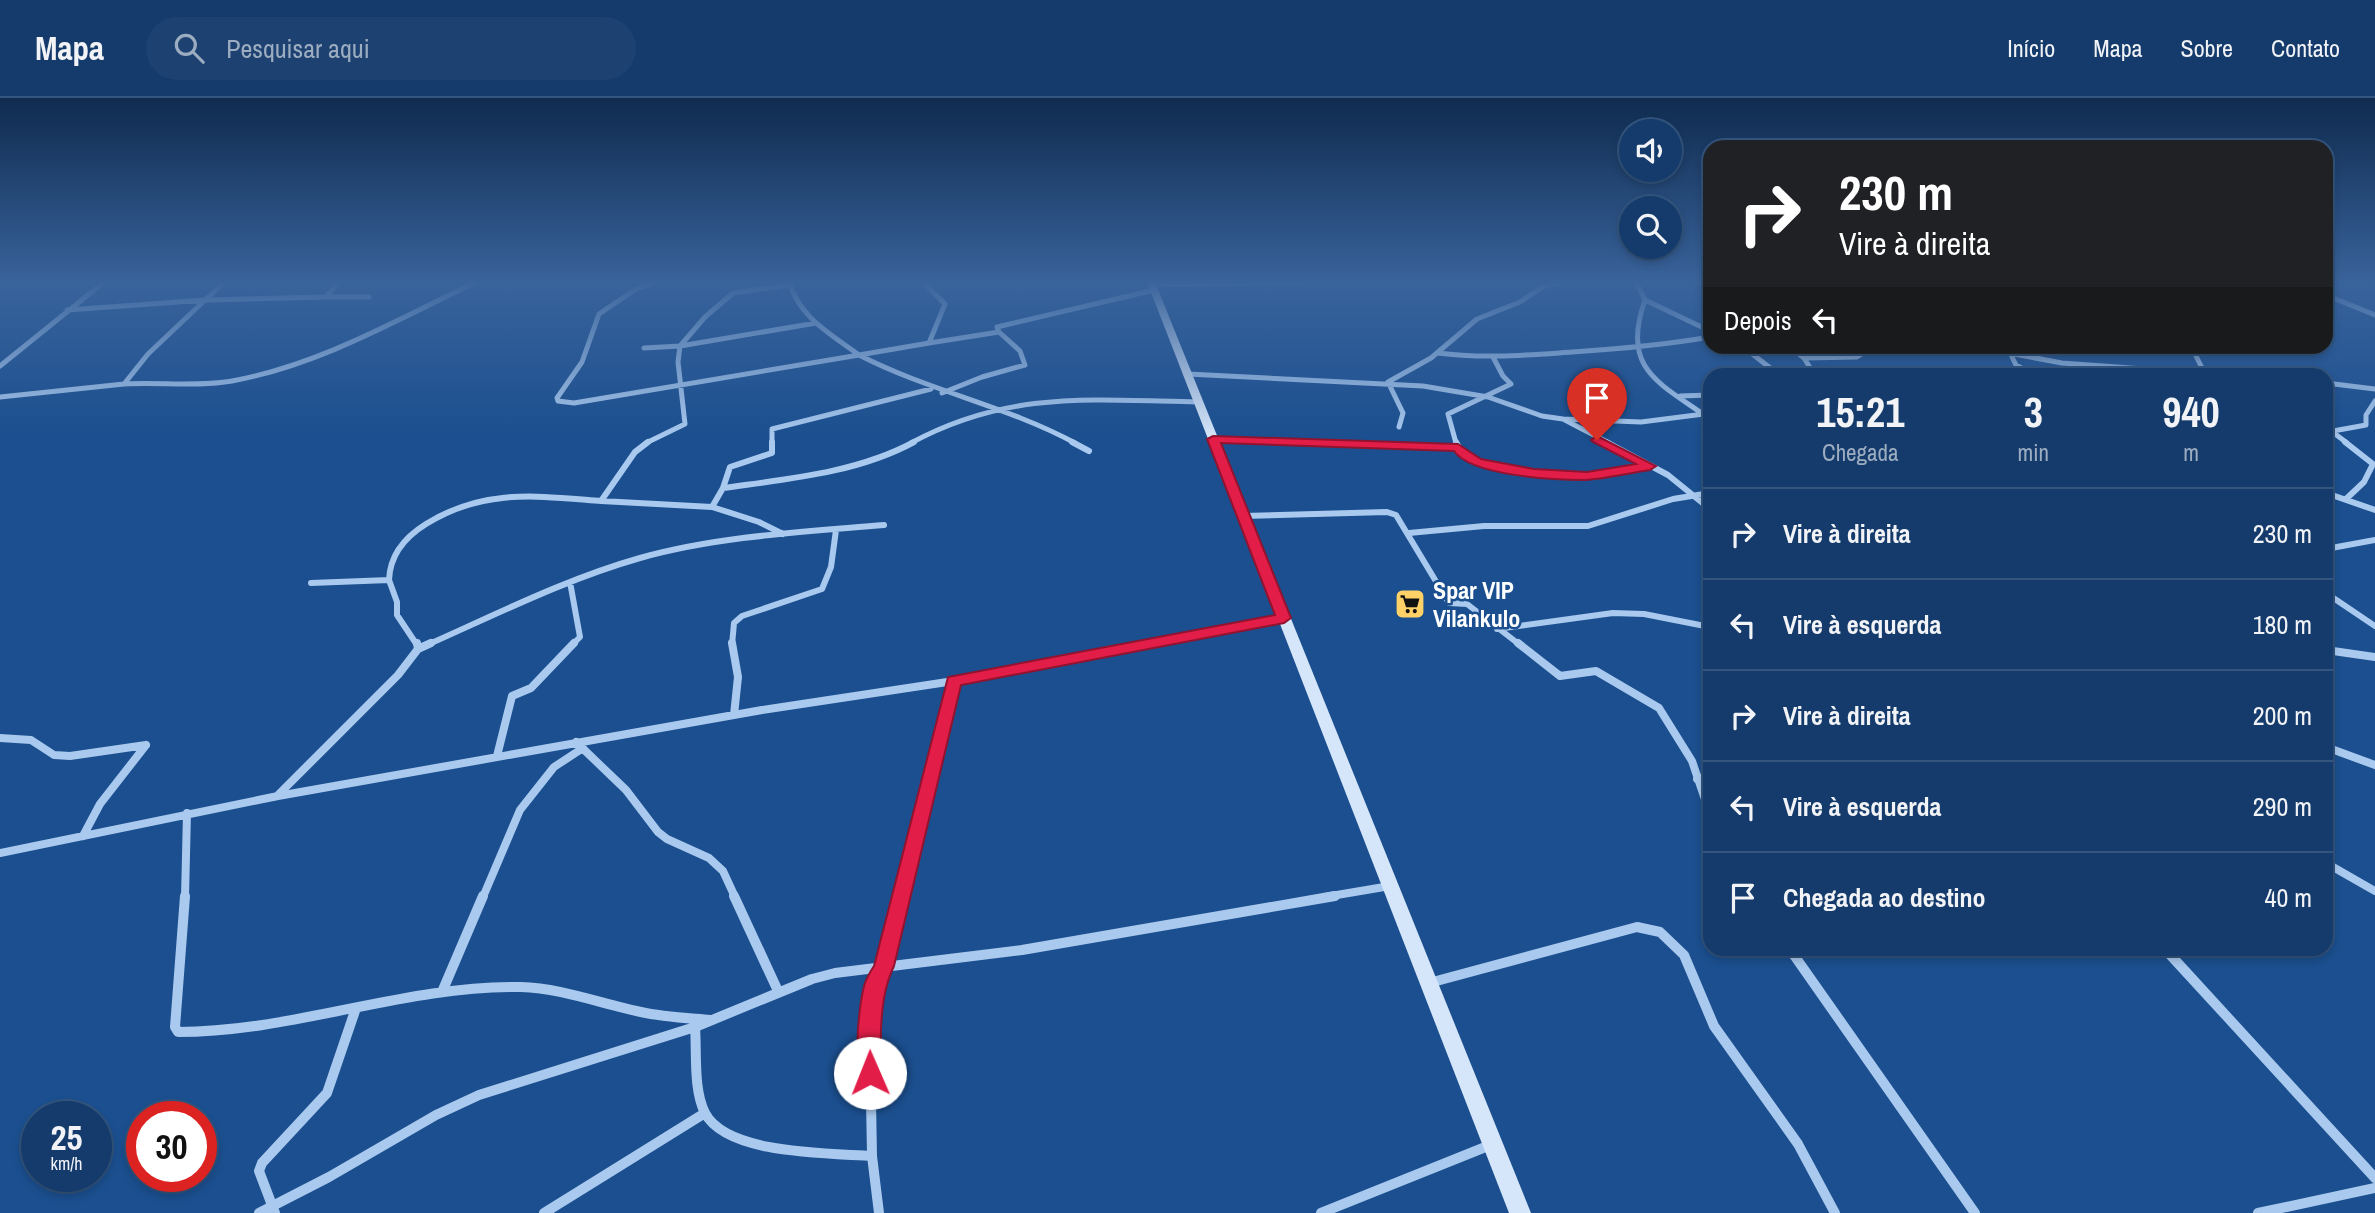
<!DOCTYPE html>
<html lang="pt">
<head>
<meta charset="utf-8">
<style>
	body { margin:0; font-family:"Archivo Narrow",sans-serif; background:#1d4271; color:#f1f3f6; height:100vh; display:flex; flex-direction:column; font-size:26px; white-space:nowrap }
	* { box-sizing:border-box; margin:0 }
	p { font-size:23px; color:#9dadc1 }
	.icon { flex:none; width:38px; height:38px; fill:none; stroke:currentColor; stroke-width:2; stroke-linecap:round; stroke-linejoin:round }
	.map { position:relative; flex:1; overflow:hidden }
	.side { position:absolute; left:1703px; top:270px; width:630px; height:588px; display:flex; flex-direction:column; background:#143b6b; border-radius:21px; box-shadow:0 4px 10px #0003,0 0 0 2px #33557e }
	.side>* { flex:none }
	.guide { position:absolute; left:1703px; top:42px; width:630px; height:214px; border-radius:21px; box-shadow:0 4px 10px #0003,0 0 0 2px #33557e; background:#202124; color:#fff; overflow:hidden }
	.fabs { position:absolute; left:1619px; top:21px; display:grid; gap:14px }
	.fabs a { display:grid; place-items:center; width:63px; height:63px; border-radius:50%; background:#143b6b; box-shadow:0 4px 10px #0003,0 0 0 2px #33557e; font-size:35px }
	.speed { position:absolute; left:21px; top:1003px; display:flex; gap:14px; font-size:35px; font-weight:700; text-align:center }
	.speed>* { display:grid; place-content:center; width:91px; height:91px; border-radius:50%; background:#143b6b; box-shadow:0 4px 10px #0003,0 0 0 2px #33557e; line-height:1 }
	.speed small { font-size:18px; font-weight:400 }
	.speed .limit { border:10px solid #d22; background:#fff; color:#111 }
	.pin { position:absolute; display:grid; place-items:center; width:60px; height:60px; color:#fff; margin:-72px -30px; border-radius:50% 50% 50% 0; rotate:-45deg; box-shadow:0 0 7px #0007 }
	.pin .icon { rotate:45deg }
	.me { position:absolute; width:77px; margin:-38px; rotate:359deg; stroke-linejoin:round; filter:drop-shadow(0 0 5px #0008) }
	.turn { display:flex; align-items:center; gap:24px; height:147px; padding:0 21px; font-size:32px }
	.turn .icon { width:91px; height:91px; stroke-width:2.5 }
	.turn b { display:block; font-size:49px; line-height:60px }
	.then { display:flex; align-items:center; height:66px; padding:0 21px; background:#0003; gap:14px; font-size:26px }
	.eta { display:flex; justify-content:space-evenly; align-items:center; height:119px; text-align:center }
	.eta b { font-size:42px; font-weight:700; line-height:49px }
	ul { padding:0; list-style:none }
	li { display:flex; align-items:center; gap:21px; height:91px; padding:0 21px; border-top:2px solid #33557e }
	li div { flex:1 }
	li b { display:block; font-size:26px }
	li em { font-style:normal }
	header { display:flex; align-items:center; gap:42px; box-sizing:border-box; height:98px; padding:0 35px; background:#143b6b; border-bottom:2px solid #33557e }
	header strong { font-size:33px }
	nav { display:flex; gap:38px; margin-inline-start:auto; font-size:24px }
	.search { width:490px; height:63px; background:#1d4271; display:flex; align-items:center; gap:18px; box-sizing:border-box; padding:0 24px; border-radius:38px; color:#9dadc1; font-size:26px }
	.map>svg:first-child { display:block }
	.lines { fill:none; stroke-linecap:round; stroke-linejoin:round }
	.minor-far3 { stroke:#a9c9ee; stroke-width:5 }
	.minor-far2 { stroke:#a9c9ee; stroke-width:6 }
	.minor-far1 { stroke:#a9c9ee; stroke-width:8 }
	.minor { stroke:#a9c9ee; stroke-width:10 }
	.secondary { fill:#d6e6fa; fill-rule:evenodd }
	.route { fill:#e11d48; stroke:#92132f; stroke-width:2 }
	.labels { text-anchor:middle; dominant-baseline:central; stroke-width:5; stroke-linejoin:round; paint-order:stroke }
	.poi-label { font-size:24px; font-weight:bold; fill:#fff; stroke:#1b4f8f; text-anchor:start }
</style>
</head>
<body>
<header>
<strong>Mapa</strong>
<div class="search"><svg class="icon" aria-label="search" viewBox="0 0 24 24"><circle cx="10" cy="10" r="6"/><path d="M15 15l6 6"/></svg>Pesquisar aqui</div>
<nav><a>Início</a><a>Mapa</a><a>Sobre</a><a>Contato</a></nav>
</header>
<div class="map">
<svg width="2375" height="1115" viewBox="0 0 2375 1115">
	<rect width="100%" height="100%" fill="#1b4f8f"/>
	<g class="lines">
		<!-- minor-far3 -->
		<path class="minor-far3" d="M225,184L205,202L326,199L339,184
			M656,184L636,191L599,216L582,264L557,300L558,303L574,305L859,257
			M789,184C800,220 831,236 859,257
			M923,184L945,206L929,245L859,257C929,293 1007,308 1075,345
			M1636,184L1645,202L1710,233
			M1698,184L1710,186
			M1152,187L1304,184
			M2326,197L2375,217
			M326,199H369
			M1645,202C1620,272 1660,285 1710,321
			M67,212L205,202L148,256L124,286C160,284 197,289 232,283C319,267 397,222 476,184
			M929,245L999,234L997,229L1154,192
			M1742,248L1778,276
			M1789,248L1804,260L1814,276
			M1971,248L2062,265L2212,276
			M2191,248L2205,276
			M644,250L680,248L705,219L733,195L789,187
			M1438,255C1483,261 1527,257 1572,254C1618,251 1664,247 1710,239
			M2012,259L2016,267L2032,276
			M1804,260L1857,259L1863,255L1862,248
			M0,268L104,184
			M1188,276L1423,288L1488,299L1542,318L1563,321L1641,324L1704,316
			M1388,284L1431,260L1477,221L1520,204L1544,188L1562,184
			M1388,284L1403,315L1399,329
			M2326,285L2375,291
			M942,295L982,279L1025,267L1020,253L999,234
			M1680,298L1710,297
			M0,299L124,286
			M1563,321L1609,345
			M2326,329L2347,345
			M2333,333L2366,327V317L2375,303
			M1213,341L1335,345
			M646,345L685,326L678,264L680,248L816,225
			M772,345V331L931,291
			M911,345C1009,292 1091,302 1198,304
			M1456,345L1448,316L1511,286L1503,278L1493,259"/>
		<!-- minor-far2 -->
		<path class="minor-far2" d="M1072,344L1089,353
			M1288,344L1458,350
			M1456,344L1463,357L1472,363L1524,374L1591,378L1650,368
			M1606,344L1668,377L1710,411
			M2345,344L2373,366L2364,384L2346,401
			M723,390L730,369L772,355V344
			M2326,395L2375,412
			M601,403L712,409L723,390C787,381 857,375 914,344
			M712,409L759,424L783,436
			M1243,418L1387,414L1396,417L1449,505L1467,506L1520,547
			M1409,435L1484,428H1588L1673,401L1710,395
			M2326,451L2375,442
			M389,482L397,504V517L417,547
			M570,484L580,539L572,547
			M311,485L389,482C390,456 405,439 426,426C484,390 537,398 601,403L635,354L648,344
			M2326,495L2375,528
			M1710,500V511
			M1497,531L1613,515L1644,516L1710,529
			M427,547C497,516 566,481 640,460C719,438 803,434 884,427
			M732,547L734,525L742,518L822,491L831,469L836,432
			M1143,547L1284,520"/>
		<!-- minor-far1 -->
		<path class="minor-far1" d="M417,545L418,551L431,545
			M732,545L738,579L734,617
			M1518,545L1560,578L1596,573L1659,610L1692,663L1710,716
			M2326,552L2375,559
			M0,640L31,642L54,657L70,658L146,647
			M576,644L626,692L658,734L667,741L709,760L723,773L735,799
			M2326,649L2375,667
			M497,658L512,598L531,590L574,545
			M1697,681L1710,680
			M278,697L398,577L418,551
			M83,738L100,706L146,647
			M0,755L278,698L762,612L954,583L1152,545
			M2326,765L2375,793
			M185,799L187,715
			M483,799L520,712L554,669L583,650
			M901,799L954,583
			M1325,799L1390,788"/>
		<!-- minor -->
		<path class="minor" d="M185,798L175,929L178,934C294,934 405,887 521,889C561,890 602,906 641,914C663,919 687,920 710,922
			M734,798L778,893
			M1789,850L1975,1115
			M2164,850L2375,1080
			M1429,885L1637,829L1660,834L1684,857L1714,928L1798,1046L1835,1115
			M442,894L483,798
			M695,929C697,955 693,991 705,1015C727,1057 830,1055 872,1058
			M259,1115L329,1079L436,1017L479,997L695,929L812,881L835,875L1022,852L1335,798
			M275,1115L259,1073L262,1065L327,995L356,910
			M544,1115L705,1015
			M879,1115L872,1058L870,947L875,886L884,868L901,798
			M1321,1115L1493,1046
			M2258,1115L2375,1090"/>
		<!-- secondary -->
		<path class="secondary" d="M1147,184H1155L1531,1115H1509Z"/>
	</g>
	<!-- sky -->
	<linearGradient id="sky" x2="0" y2="1"><stop stop-color="#0f2b4f"/><stop offset="0.54" stop-color="#39639b"/><stop offset="1" stop-color="#39639b" stop-opacity="0"/></linearGradient>
	<rect width="2375" height="340" fill="url(#sky)"/>
	<!-- route -->
	<path class="route" d="M1213,338L1458,346L1481,361L1534,371L1587,374L1636,366L1593,344L1591,342L1597,338L1656,368L1650,372C1629,375 1606,381 1585,382C1555,382 1471,378 1454,353L1221,345L1291,520L1284,525L961,587L894,868C884,889 882,910 881,932C880,948 885,967 878,982L870,984L862,982C853,963 859,909 864,888C866,881 870,874 874,868L948,579L1275,517L1207,341Z"/>
	<!-- icons -->
	<defs>
		<g id="supermarket-square" transform="scale(1.575)"><rect x="-9" y="-9" width="18" height="18" rx="4" fill="#ffd166" stroke="#1b4f8f"/><path d="M-6-5.5h2.5l.6 2H6L4.5 2H-2.5L-4.4-4H-6ZM-1.5 3.2a1.3 1.3 0 1 0 .1 0ZM3 3.2a1.3 1.3 0 1 0 .1 0Z" fill="#111"/></g>
	</defs>
	<g fill-rule="evenodd">
		<use href="#supermarket-square" x="1410" y="506"/>
	</g>
	<g class="labels">
		<!-- poi labels -->
		<g class="poi-label">
			<text x="1433" y="492">Spar VIP<tspan x="1433" dy="28">Vilankulo</tspan></text>
		</g>
	</g>
</svg>
<div class="fabs">
<a><svg class="icon" aria-label="sound" viewBox="0 0 24 24"><path d="M4 9h4l5-4v14l-5-4H4zM17 9q2 3 0 6"/></svg></a>
<a><svg class="icon" aria-label="search" viewBox="0 0 24 24"><circle cx="10" cy="10" r="6"/><path d="M15 15l6 6"/></svg></a>
</div>
<div class="speed"><div>25<small>km/h</small></div><div class="limit">30</div></div>
<div class="pin" style="left:1597px;top:342px;background:#d93025"><svg class="icon" aria-label="arrive" viewBox="0 0 24 24"><path d="M6 21V4h12l-3 4 3 4H6"/></svg></div>
<svg class="me" style="left:870px;top:975px" viewBox="-20 -20 40 40"><circle r="19" fill="#fff"/><path d="M0-13L10 11 0 6-10 11z" fill="#e11d48"/></svg>
<div class="guide">
<div class="turn"><svg class="icon" aria-label="right" viewBox="0 0 24 24"><path d="M7 20v-9h11M14 6l5 5-5 5"/></svg><div><b>230 m</b>Vire à direita</div></div>
<div class="then">Depois<svg class="icon" aria-label="left" viewBox="0 0 24 24"><path d="M17 20v-9H6M10 6l-5 5 5 5"/></svg></div>
</div>
<section class="side">
<div class="eta">
<div><b>15:21</b><p>Chegada</p></div>
<div><b>3</b><p>min</p></div>
<div><b>940</b><p>m</p></div>
</div>
<ul>
<li><svg class="icon" aria-label="right" viewBox="0 0 24 24"><path d="M7 20v-9h11M14 6l5 5-5 5"/></svg><div><b>Vire à direita</b></div><em>230 m</em></li>
<li><svg class="icon" aria-label="left" viewBox="0 0 24 24"><path d="M17 20v-9H6M10 6l-5 5 5 5"/></svg><div><b>Vire à esquerda</b></div><em>180 m</em></li>
<li><svg class="icon" aria-label="right" viewBox="0 0 24 24"><path d="M7 20v-9h11M14 6l5 5-5 5"/></svg><div><b>Vire à direita</b></div><em>200 m</em></li>
<li><svg class="icon" aria-label="left" viewBox="0 0 24 24"><path d="M17 20v-9H6M10 6l-5 5 5 5"/></svg><div><b>Vire à esquerda</b></div><em>290 m</em></li>
<li><svg class="icon" aria-label="arrive" viewBox="0 0 24 24"><path d="M6 21V4h12l-3 4 3 4H6"/></svg><div><b>Chegada ao destino</b></div><em>40 m</em></li>
</ul>
</section>
</div>
</body>
</html>
